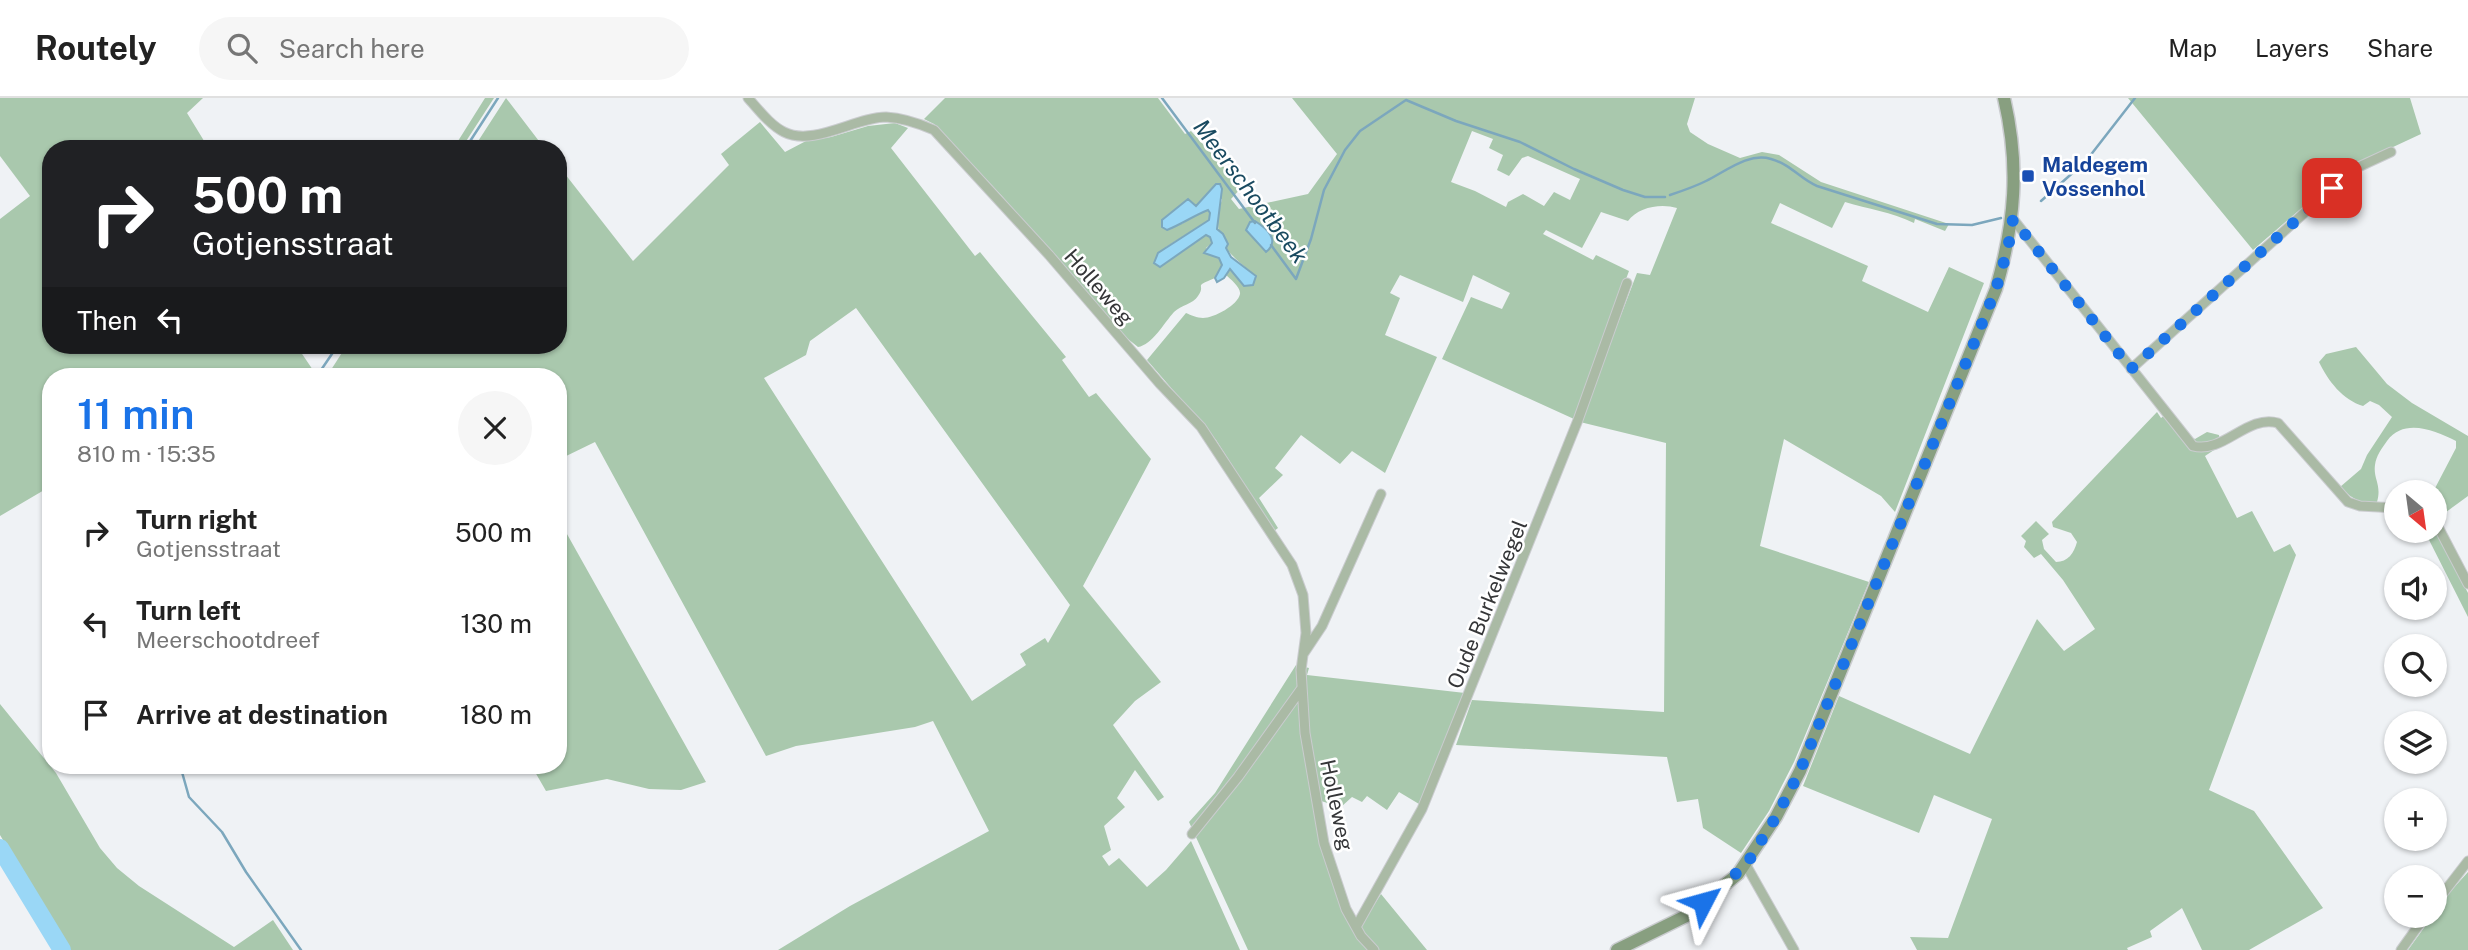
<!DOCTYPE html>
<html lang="en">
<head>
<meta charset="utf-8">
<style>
	body { margin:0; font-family:"Public Sans",sans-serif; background:#f6f6f6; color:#222; height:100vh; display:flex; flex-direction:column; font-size:26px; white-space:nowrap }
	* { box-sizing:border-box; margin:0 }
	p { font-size:23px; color:#767676 }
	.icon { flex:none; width:38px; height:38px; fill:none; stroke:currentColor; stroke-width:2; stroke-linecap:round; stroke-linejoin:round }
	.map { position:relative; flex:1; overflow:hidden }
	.details { position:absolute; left:42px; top:270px; width:525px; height:406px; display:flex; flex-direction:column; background:#fff; border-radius:28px; box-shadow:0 2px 5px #0004 }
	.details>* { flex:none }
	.banner { position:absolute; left:42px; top:42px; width:525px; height:214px; border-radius:28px; box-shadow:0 2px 5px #0004; background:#202124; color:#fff; overflow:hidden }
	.needle { width:46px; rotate:151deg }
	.fabs { position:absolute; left:2384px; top:382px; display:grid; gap:14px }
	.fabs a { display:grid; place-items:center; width:63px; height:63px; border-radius:50%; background:#fff; box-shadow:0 2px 5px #0004; font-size:35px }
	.pin { position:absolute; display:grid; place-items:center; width:60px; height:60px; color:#fff; margin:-30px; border-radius:14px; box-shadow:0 4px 10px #0006 }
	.me { position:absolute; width:77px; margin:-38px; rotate:51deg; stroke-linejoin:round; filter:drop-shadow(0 0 5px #0008) }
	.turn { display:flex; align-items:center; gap:24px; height:147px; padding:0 35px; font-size:32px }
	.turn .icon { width:91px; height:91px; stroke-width:2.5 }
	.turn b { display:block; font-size:49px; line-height:60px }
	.then { display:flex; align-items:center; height:66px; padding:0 35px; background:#0003; gap:14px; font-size:26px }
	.round { display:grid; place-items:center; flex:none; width:74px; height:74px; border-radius:37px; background:#f6f6f6 }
	.overview { display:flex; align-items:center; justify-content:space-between; height:119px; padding:0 35px }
	h1 { font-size:42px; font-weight:600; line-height:52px; color:#1a73e8 }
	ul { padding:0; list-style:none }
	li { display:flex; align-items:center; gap:21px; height:91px; padding:0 35px }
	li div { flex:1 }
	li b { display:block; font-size:26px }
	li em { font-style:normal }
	header { display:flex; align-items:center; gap:42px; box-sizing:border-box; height:98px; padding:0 35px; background:#fff; border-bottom:2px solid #e0e0e0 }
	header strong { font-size:33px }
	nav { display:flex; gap:38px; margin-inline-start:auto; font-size:24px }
	.search { width:490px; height:63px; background:#f6f6f6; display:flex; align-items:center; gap:18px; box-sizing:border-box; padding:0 24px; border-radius:38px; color:#767676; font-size:26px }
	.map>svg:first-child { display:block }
	.green { fill:#a9c8ad; fill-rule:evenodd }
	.water { fill:#9ad7f6; stroke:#7ca7bd; stroke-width:2 }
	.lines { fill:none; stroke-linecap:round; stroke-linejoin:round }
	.stream { stroke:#7ca7bd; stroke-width:2.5 }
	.river { stroke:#9ad7f6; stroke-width:18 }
	.street-casing { stroke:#cacccf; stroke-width:11 }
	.secondary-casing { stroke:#cacccf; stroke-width:15 }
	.street { stroke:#aabaa5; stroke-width:9 }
	.secondary { stroke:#889f80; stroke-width:12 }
	.route { stroke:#1a73e8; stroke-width:12; stroke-dasharray:0 21.6 }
	.transit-dot { fill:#1a4fb4; stroke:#fff; stroke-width:2.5 }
	.labels { text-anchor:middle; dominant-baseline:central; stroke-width:5; stroke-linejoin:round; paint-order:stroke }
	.transit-label { font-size:21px; font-weight:bold; fill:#164399; stroke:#fff; text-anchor:start }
	.street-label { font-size:21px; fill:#353638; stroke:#fff }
	.water-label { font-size:23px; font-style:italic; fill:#194a60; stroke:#fff }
</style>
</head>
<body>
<header>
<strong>Routely</strong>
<div class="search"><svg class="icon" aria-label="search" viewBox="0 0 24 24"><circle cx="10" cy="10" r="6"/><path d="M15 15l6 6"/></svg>Search here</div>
<nav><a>Map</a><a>Layers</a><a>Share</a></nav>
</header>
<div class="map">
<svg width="2468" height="852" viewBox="0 0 2468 852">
	<rect width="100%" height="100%" fill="#eff2f5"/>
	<!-- green -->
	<path class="green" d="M0,0H203L187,15L209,51H51V247H296L317,278H51V388L0,418V121L30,98L0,58Z
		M485,0H494L461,51H453Z
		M506,0L545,51H473Z
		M945,0H1158L1185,36L1191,33L1242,89L1231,101L1239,111L1308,96L1337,56L1292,0H1695L1687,26L1690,34L1708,46L1740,60L1762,54L1779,57L1821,84L1949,126L1945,133L1915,121L1914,125C1891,114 1868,111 1845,104L1832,130L1780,105L1771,125L1868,168L1862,183L1928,214L1949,169L1984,185L1895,414L1881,398L1784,341L1760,448L1869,484L1794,664L1769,713L1741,755L1703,730L1698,701L1677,704L1667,659L1456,647L1472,602L1664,614L1666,345L1580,324L1637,175L1650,177L1677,110C1661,105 1638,109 1628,123L1601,114L1582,150L1546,132L1543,136L1593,162L1596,157L1629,173L1574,321L1442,261L1471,199L1502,211L1510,195L1473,177L1463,204L1400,177L1390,195L1400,200L1385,237L1437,259L1385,375L1352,353L1340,366L1301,337L1275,370L1283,377L1259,400L1278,430L1274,433L1216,342L1147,262L1186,215C1191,217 1197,220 1203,220C1214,220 1238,207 1240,196C1241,189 1230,181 1226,177L1229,170L1244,188L1256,178C1226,153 1210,143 1222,101L1201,104L1196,108L1187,102L1162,122L1182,126L1194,117L1208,112L1210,115L1209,122L1166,149L1193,146L1205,137L1210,139L1212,145L1206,150L1219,160L1222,167L1215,180C1191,190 1207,185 1198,198C1193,206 1181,207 1174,214C1164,225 1152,247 1138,249L1123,237L1001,97L934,26L924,21ZM1472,33L1493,41L1489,50L1503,57L1497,72L1509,78L1522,60L1528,58L1580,81L1570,102L1554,94L1544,108L1523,96L1508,104L1506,109L1475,93L1451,84Z
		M2128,0H2410L2421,36L2363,63L2340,77L2253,152Z
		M760,24L785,54L806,43L831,39L868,28L895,25L908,30L891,50L975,158L980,154L1066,259L1062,262L1089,299L1096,295L1151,361L1083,488L1161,584L1135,603L1113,627L1164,699L1158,703L1135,672L1117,700L1125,709L1104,728L1111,752L1102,758L1109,768L1119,760L1147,789L1166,772L1191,743L1240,852H778L850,808L989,733L933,623L915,629L796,648L766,658L595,344L558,362V278H327L347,247H558V67L633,163L729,67L721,56ZM856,210L1070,507L1048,545L1045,540L1020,556L1026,567L972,603L764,280L806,257L810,243Z
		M2356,249L2387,286L2412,305L2468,338V398L2442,417L2434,412L2433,394L2456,350V343C2434,332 2404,320 2387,343C2382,350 2376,358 2375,367C2373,381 2382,387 2377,404C2361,407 2351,400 2340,389L2361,371L2367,357L2392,319L2379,307L2370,303L2363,308C2343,302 2328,283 2319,264L2326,256Z
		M2157,314L2161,320L2169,314L2190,338L2195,341L2207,334L2219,337L2220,348L2205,358L2237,420L2252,413L2274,454L2290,446L2296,457L2209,692L2254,713L2323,810L2249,852H2202L2182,810L2150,833L2152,839L2127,850L2128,852H1917L1910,839L1948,840L1992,721L1934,697L1919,735L1803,688L1839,598L1970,656L2037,521L2064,553L2095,531L2063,482L2041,456L2034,460L2024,449L2026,443L2021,438L2036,423L2049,436L2042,442L2044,451L2056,464C2068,464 2074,455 2077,444L2071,435L2053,429L2052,424Z
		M558,420L706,684L681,692L649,691L607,681L546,693L531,667H558Z
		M2434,430L2468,495V519L2424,432H2434Z
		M1296,567L1309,570L1307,577L1465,595L1419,706L1399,694L1387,712L1367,698L1362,704L1352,699L1341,709L1321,703H1314L1356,835L1381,796L1427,852H1248L1189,724L1215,695Z
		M0,606L56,675L100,750L117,770L139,788L234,849L273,822L293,852H69L0,737Z
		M2468,774V852H2408L2449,795Z"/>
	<!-- water -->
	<path class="water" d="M1216,86H1220L1222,91L1217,131L1223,136L1228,146L1226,150L1231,159L1256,178L1253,187L1244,188L1230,171L1224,180L1217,184L1215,180L1222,167L1219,160L1204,155L1212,145L1210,139L1206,137L1160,169L1154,165L1158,155L1209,122L1210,115L1208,112C1193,118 1182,126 1167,132L1162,129V122L1188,101L1196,108Z
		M1255,123C1266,130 1281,142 1266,154L1246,132L1250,124Z"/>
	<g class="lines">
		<!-- stream -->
		<path class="stream" d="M1162,0L1255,125
			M465,51L498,0
			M1670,97C1682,93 1694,89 1706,83C1725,74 1748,54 1771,61C1792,67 1800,81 1817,88L1937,126L1972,127L2001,120
			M2041,103L2086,63L2135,0
			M1271,147L1296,181L1311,141L1324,92L1345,52L1360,33L1406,2L1456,23L1520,44L1574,71L1623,92L1645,99H1665
			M317,278L338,247
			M180,667L189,699L222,734L246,774L301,852"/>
		<!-- river -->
		<path class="river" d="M0,750L62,852"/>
		<!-- street casing -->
		<g class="street-casing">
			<path id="street" d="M748,0C759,12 770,27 784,34C813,49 856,19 886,19C904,20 918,25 934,32L1049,157L1160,286L1201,329L1292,467L1303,497L1306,535L1301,572L1305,635L1324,745L1346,811L1361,838L1374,852
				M2013,121L2193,348C2224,356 2247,316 2278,325L2348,404L2360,408L2396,410
				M2131,271L2352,72L2391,54
				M2434,421L2468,486
				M1304,555L1322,528L1381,396
				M1192,736L1238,679L1302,590
				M1746,767L1794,852
				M2434,807L2468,763
				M1356,829L1422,711L1578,322L1627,185
				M2401,852L2426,817"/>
		</g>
		<!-- secondary casing -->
		<g class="secondary-casing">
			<path id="secondary" d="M1617,852L1686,818L1738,776L1776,719L1800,673L1996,191C2015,124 2020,68 2004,0"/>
		</g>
		<!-- street -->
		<use href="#street" class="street"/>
		<!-- secondary -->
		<use href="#secondary" class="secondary"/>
	</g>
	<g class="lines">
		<!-- route -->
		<path class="route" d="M1703,804L1746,767L1776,719L1800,673L1996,191L2008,150L2013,121L2131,271L2332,90"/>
	</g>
	<!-- markers -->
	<rect class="transit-dot" x="2021" y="71" width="14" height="14" rx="3.5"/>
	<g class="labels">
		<!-- transit labels -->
		<g class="transit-label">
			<text x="2042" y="66">Maldegem<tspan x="2042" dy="24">Vossenhol</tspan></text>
		</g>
		<!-- street labels -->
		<g class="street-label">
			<text transform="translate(1099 189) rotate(49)">Holleweg</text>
			<text transform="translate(1487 506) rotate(-68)">Oude Burkelwegel</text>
			<text transform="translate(1337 707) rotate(78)">Holleweg</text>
		</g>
		<!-- water labels -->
		<g class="water-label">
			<text transform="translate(1251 93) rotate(53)">Meerschootbeek</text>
		</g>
	</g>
</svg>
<div class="fabs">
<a><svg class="needle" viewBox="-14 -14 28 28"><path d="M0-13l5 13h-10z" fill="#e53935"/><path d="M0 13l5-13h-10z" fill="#767676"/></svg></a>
<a><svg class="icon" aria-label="sound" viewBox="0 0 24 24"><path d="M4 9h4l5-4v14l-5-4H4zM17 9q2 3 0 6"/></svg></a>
<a><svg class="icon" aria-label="search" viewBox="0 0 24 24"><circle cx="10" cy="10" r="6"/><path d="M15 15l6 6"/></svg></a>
<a><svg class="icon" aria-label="layers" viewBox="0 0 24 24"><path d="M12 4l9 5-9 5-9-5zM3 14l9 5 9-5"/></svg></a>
<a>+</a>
<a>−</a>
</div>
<div class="pin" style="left:2332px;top:90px;background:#d93025"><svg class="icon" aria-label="arrive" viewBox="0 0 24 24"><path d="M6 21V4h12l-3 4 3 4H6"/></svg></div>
<svg class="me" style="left:1703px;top:804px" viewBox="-20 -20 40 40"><path d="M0-17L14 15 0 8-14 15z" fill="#1a73e8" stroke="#fff" stroke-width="4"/></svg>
<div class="banner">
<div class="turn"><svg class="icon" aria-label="right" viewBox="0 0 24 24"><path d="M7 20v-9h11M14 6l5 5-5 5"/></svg><div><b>500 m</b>Gotjensstraat</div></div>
<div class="then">Then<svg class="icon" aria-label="left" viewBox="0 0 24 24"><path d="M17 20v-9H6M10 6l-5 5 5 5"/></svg></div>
</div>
<section class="details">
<div class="overview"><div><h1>11 min</h1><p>810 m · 15:35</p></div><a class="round"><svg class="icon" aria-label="close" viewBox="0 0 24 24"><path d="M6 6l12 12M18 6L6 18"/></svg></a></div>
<ul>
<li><svg class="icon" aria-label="right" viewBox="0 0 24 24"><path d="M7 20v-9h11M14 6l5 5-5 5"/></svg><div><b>Turn right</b><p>Gotjensstraat</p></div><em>500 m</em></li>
<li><svg class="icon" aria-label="left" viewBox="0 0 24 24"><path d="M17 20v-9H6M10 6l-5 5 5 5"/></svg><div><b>Turn left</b><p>Meerschootdreef</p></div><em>130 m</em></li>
<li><svg class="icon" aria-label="arrive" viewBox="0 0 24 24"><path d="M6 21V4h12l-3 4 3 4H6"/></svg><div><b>Arrive at destination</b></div><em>180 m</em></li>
</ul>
</section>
</div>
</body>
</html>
